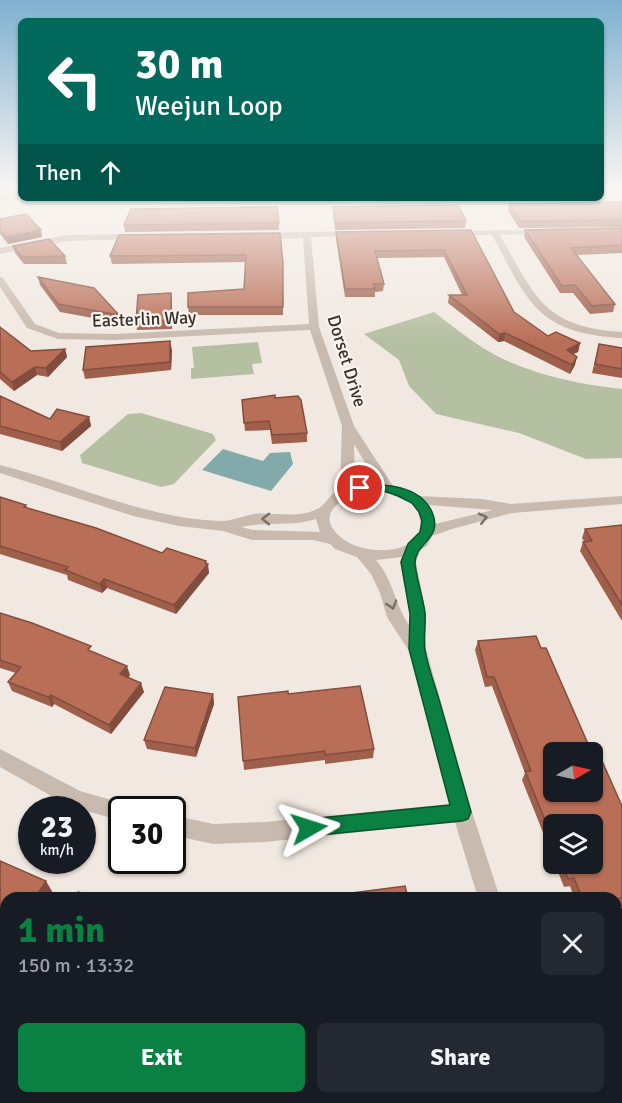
<!DOCTYPE html>
<html lang="en">
<head>
<meta charset="utf-8">
<style>
	body { margin:0; font-family:Signika,sans-serif; background:#242831; color:#f1f3f6; height:100vh; display:flex; flex-direction:column; font-size:22px; white-space:nowrap }
	* { box-sizing:border-box; margin:0 }
	p { font-size:20px; color:#9ea1a6 }
	.icon { flex:none; width:33px; height:33px; fill:none; stroke:currentColor; stroke-width:2; stroke-linecap:round; stroke-linejoin:round }
	.map { position:relative; flex:1; overflow:hidden }
	.drawer { position:absolute; left:0px; top:892px; width:622px; height:212px; display:flex; flex-direction:column; background:#171b24; border-radius:18px 18px 0 0; box-shadow:0 2px 4px #0004 }
	.drawer>* { flex:none }
	.banner { position:absolute; left:18px; top:18px; width:586px; height:183px; border-radius:9px; box-shadow:0 2px 4px #0004; background:#00695c; color:#fff; overflow:hidden }
	.needle { width:39px; rotate:81deg }
	.controls { position:absolute; left:543px; top:742px; display:grid; gap:12px }
	.controls a { display:grid; place-items:center; width:60px; height:60px; border-radius:9px; background:#171b24; box-shadow:0 2px 4px #0004; font-size:30px }
	.speed { position:absolute; left:18px; top:796px; display:flex; gap:12px; font-size:30px; font-weight:700; text-align:center }
	.speed>* { display:grid; place-content:center; width:78px; height:78px; border-radius:50%; background:#171b24; box-shadow:0 2px 4px #0004; line-height:1 }
	.speed small { font-size:15px; font-weight:400 }
	.speed .limit { border:3px solid #111; border-radius:9px; background:#fff; color:#111 }
	.pin { position:absolute; display:grid; place-items:center; width:51px; height:51px; color:#fff; margin:-26px; border:3px solid #fff; border-radius:50%; box-shadow:0 2px 6px #0007 }
	.me { position:absolute; width:66px; margin:-33px; rotate:84deg; stroke-linejoin:round; filter:drop-shadow(0 0 4px #0008) }
	.turn { display:flex; align-items:center; gap:21px; height:126px; padding:0 18px; font-size:27px }
	.turn .icon { width:78px; height:78px; stroke-width:2.5 }
	.turn b { display:block; font-size:42px; line-height:51px }
	.then { display:flex; align-items:center; height:57px; padding:0 18px; background:#0003; gap:12px; font-size:22px }
	.round { display:grid; place-items:center; flex:none; width:63px; height:63px; border-radius:9px; background:#242831 }
	.summary { display:flex; align-items:center; justify-content:space-between; height:102px; padding:0 18px }
	h1 { font-size:36px; font-weight:700; line-height:45px; color:#0b8043 }
	.primary-button { display:flex; gap:12px; margin-top:auto; padding:12px 18px }
	.primary-button a { flex:1; height:69px; border-radius:9px; background:#0b8043; color:#fff; font-size:24px; font-weight:700; line-height:69px; text-align:center }
	.primary-button a+a { background:#242831; color:#f1f3f6 }
	.map>svg:first-child { display:block }
	.green { fill:#b5bfa2 }
	.water { fill:#83aaab }
	.lines { fill:none; stroke-linecap:round; stroke-linejoin:round }
	.street { fill:#c8baae; fill-rule:evenodd }
	.wall { fill:#9f5f4b }
	.shaded-wall { fill:#824d3d }
	.building { fill:#b96e57; stroke:#824d3d; stroke-width:1.5 }
	.oneway { stroke:#786e66 }
	.route { fill:#0b8043; stroke:#07532c; stroke-width:1.5 }
	.labels { text-anchor:middle; dominant-baseline:central; stroke-width:4.5; stroke-linejoin:round; paint-order:stroke }
	.far-street-label { font-size:18px; fill:#372f2c; stroke:#f9f3ed }
</style>
</head>
<body>
<div class="map">
<svg width="622" height="1103" viewBox="0 0 622 1103">
	<rect width="100%" height="100%" fill="#f1e9e1"/>
	<!-- green -->
	<path class="green" d="M0,186H21V198H134L0,200Z
		M434,312C450,324 466,337 483,348C523,373 576,384 622,389V458L586,459L519,433L436,414L409,386L399,360L364,334Z
		M258,342L262,363L252,364L254,374L191,379V368H194L192,347Z
		M141,413L213,434L216,440L174,484L161,487L82,463L80,455L128,414Z"/>
	<!-- water -->
	<path class="water" d="M223,449L263,461L270,453L290,452L293,464L271,491L202,470Z"/>
	<g class="lines">
		<!-- street -->
		<path class="street" d="M548,230V234H545L500,235C535,296 543,327 622,332V338C537,333 528,302 492,235H452L448,233L452,231Z
			M356,231L359,232V236L311,237L319,327L354,426L393,486L418,496L482,499L511,504L622,496V504L512,513L452,529L432,536L427,546L420,550L416,562L426,614V649L472,812L500,898H478L455,822L265,842L213,844L172,835V815L213,824L265,822L450,804L409,651L387,617L380,593L371,574L357,557L335,549L330,544L313,540H252L223,531L179,526L133,516L0,473V465C73,483 145,519 222,521C232,521 243,516 253,514C273,512 298,519 317,509C325,506 328,495 340,489L342,426L310,330L115,340L58,339L27,328L0,287V277L3,278L35,324L59,333L115,334L309,324L303,238L260,239L256,236L260,233ZM354,444L377,483L355,485ZM374,491C391,493 419,499 420,521C421,527 421,533 417,538C401,555 361,553 343,539C309,513 347,493 374,491ZM428,505L493,510L435,524L434,516ZM316,519L320,532L253,530L241,527C266,521 292,527 316,519ZM402,557L400,562L410,614L409,625C395,605 393,579 376,560Z
			M137,234L140,235V239L67,241L0,254V248L67,235Z
			M0,749L80,791L129,805L131,810H122V821L69,806L0,767Z
			M545,1098H571L573,1103H547Z"/>
	</g>
	<!-- wall -->
	<path class="wall" d="M622,202V227L519,228L508,211L509,204Z
		M333,207L466,221L465,228L335,230Z
		M0,219L42,237L8,244L0,234Z
		M279,223V230L125,232L124,225Z
		M622,228V253L577,255L615,304L613,312L590,314L573,293H560L524,237L525,230Z
		M471,230L514,312L548,336L580,343L578,352L573,354L575,365L570,374L504,341L498,342L448,303L449,295H462L444,257L377,258L384,284L383,291L375,292V297H345L336,239V232Z
		M280,233L283,263V315H189L188,307L244,289L246,262L112,264L110,256Z
		M13,246L65,256L67,264H24L15,253Z
		M38,277L119,315L121,323L60,312L40,285Z
		M171,293L172,301V329L137,330L136,322Z
		M0,327L31,351L65,349L67,357L48,377L37,375L14,391L0,379Z
		M599,344L622,348V378L592,373Z
		M172,350L171,370L85,379L83,370Z
		M0,396L50,419L89,417L91,426L62,451L0,434Z
		M275,398L307,433V442L272,444L270,430L245,431L242,400Z
		M0,497L26,505L27,508L162,553L206,561L209,573L176,614L107,588L102,593L68,580L67,575L0,554Z
		M622,525V621L580,551L583,542L584,541L582,538L585,529Z
		M0,613L93,652L130,675L128,677L144,692L111,734L54,704L52,707L12,691L8,682L16,673L0,668Z
		M478,641L541,648L596,762L622,806V906H616V898H574L570,886L564,887L555,864H592L554,825V860L522,780L525,773L492,686L485,687L475,650Z
		M213,694L214,704L196,757L147,749L144,740Z
		M288,694L374,749L373,758L325,764V760L244,770L238,697Z
		M622,933V1012L616,1013V934Z"/>
	<!-- shaded-wall -->
	<path class="shaded-wall" d="M41,230L42,237L8,244L6,237Z
		M171,293L172,301V329L171,321Z
		M505,333L504,341L498,342L499,334Z
		M170,341L172,350L171,370L170,362Z
		M580,343L578,352L565,358L567,350Z
		M65,349L67,357L48,377L46,368Z
		M577,357L575,365L570,374L572,365Z
		M35,367L37,375L14,391L12,382Z
		M89,417L91,426L62,451L60,442Z
		M206,561L207,565L208,564L209,573L176,614L174,605Z
		M104,579L107,588L102,593L100,584Z
		M127,666L130,675L123,684L120,674Z
		M141,683L144,692L111,734L109,725Z
		M213,694L214,704L196,757L195,748Z
		M51,695L54,704L52,707L48,697Z
		M46,881L53,893L49,898H35Z
		M6,944V966L0,976V953Z"/>
	<!-- building -->
	<path class="building" d="M622,202V220L520,221L509,204Z
		M458,205L466,221L335,223L333,207Z
		M277,207L279,223L124,225L131,209Z
		M26,214L41,230L6,237L0,230V219Z
		M622,228V245L571,248L615,304L592,306L575,285L562,286L525,230Z
		M471,230L514,312L548,336L556,332L580,343L567,350L577,357L572,365L505,333L499,334L449,295H467L444,250L375,251L384,284H373L375,289H345L336,232Z
		M280,233L283,263V307H188V293L244,289L246,255L110,256L119,235Z
		M49,239L65,256L22,257L13,246Z
		M38,277L94,288L119,315L58,304Z
		M171,293V321L136,322L138,295Z
		M0,327L31,351L65,349L46,368L35,367L12,382L0,372Z
		M170,341V362L83,370L86,347Z
		M599,344L622,348V369L595,364Z
		M275,395V398L298,396L301,400L307,433L272,435L269,421L244,423L242,400Z
		M0,396L50,419L57,409L89,417L60,442L0,426Z
		M0,497L26,505L24,507L96,528L162,553L167,548L206,561L205,563L208,564L174,605L104,579L100,584L65,570L68,567L0,546Z
		M622,525V605L583,542L592,541L585,529Z
		M0,613L32,623L91,646L88,650L127,666L120,674L141,683L109,725L51,695L48,697L8,682L21,667L0,660Z
		M536,636L541,648H546L592,753H554V792H592V753L596,762L602,761L622,806V898L616,899L582,898L574,878L568,879L562,864H592V825H554V842L525,771H531L494,677H487L478,641Z
		M360,686L374,749L325,755V751L243,761L238,697L288,691V694Z
		M165,687L213,694L195,748L144,740Z
		M0,861L46,881L35,898H6V944L0,953Z
		M405,886L408,898H313Z
		M78,892L103,898H75Z
		M622,933V1006L616,1007V934Z
		M348,1098H464L465,1103H349Z"/>
	<!-- one-way arrows -->
	<defs><path id="oneway-chevron" d="M-2-3.5L2.5 0L-2 3.5" fill="none" stroke-width="1.6" stroke-linecap="round" stroke-linejoin="round" transform="scale(1.5)"/></defs>
	<g class="oneway">
		<use href="#oneway-chevron" transform="translate(483 518) rotate(-13)"/>
		<use href="#oneway-chevron" transform="translate(266 519) rotate(-179)"/>
		<use href="#oneway-chevron" transform="translate(392 605) rotate(73)"/>
	</g>
	<!-- sky -->
	<linearGradient id="sky" x2="0" y2="1"><stop stop-color="#7fb0d0"/><stop offset="0.55" stop-color="#f9f5f2"/><stop offset="1" stop-color="#f9f5f2" stop-opacity="0"/></linearGradient>
	<rect width="622" height="341" fill="url(#sky)"/>
	<!-- route -->
	<path class="route" d="M360,484C385,484 420,485 432,512C444,539 414,543 415,564C417,581 423,597 425,613C426,625 423,638 425,650C428,668 435,685 440,703C450,739 461,776 471,812L468,819L462,821L309,836L302,834L300,828L302,821L309,819L450,805L409,649L410,614L401,562L408,544L420,532L422,521L419,512L412,503L398,496L387,492L355,491L354,488Z"/>
	<g class="labels">
		<!-- far-street labels -->
		<g class="far-street-label">
			<text transform="translate(144 319) rotate(-2)">Easterlin Way</text>
			<text transform="translate(347 361) rotate(73)">Dorset Drive</text>
		</g>
	</g>
</svg>
<div class="controls">
<a><svg class="needle" viewBox="-14 -14 28 28"><path d="M0-13l5 13h-10z" fill="#e53935"/><path d="M0 13l5-13h-10z" fill="#9ea1a6"/></svg></a>
<a><svg class="icon" aria-label="layers" viewBox="0 0 24 24"><path d="M12 4l9 5-9 5-9-5zM3 14l9 5 9-5"/></svg></a>
</div>
<div class="speed"><div>23<small>km/h</small></div><div class="limit">30</div></div>
<div class="pin" style="left:360px;top:488px;background:#d93025"><svg class="icon" aria-label="arrive" viewBox="0 0 24 24"><path d="M6 21V4h12l-3 4 3 4H6"/></svg></div>
<svg class="me" style="left:309px;top:828px" viewBox="-20 -20 40 40"><path d="M0-17L14 15 0 8-14 15z" fill="#0b8043" stroke="#fff" stroke-width="4"/></svg>
<div class="banner">
<div class="turn"><svg class="icon" aria-label="left" viewBox="0 0 24 24"><path d="M17 20v-9H6M10 6l-5 5 5 5"/></svg><div><b>30 m</b>Weejun Loop</div></div>
<div class="then">Then<svg class="icon" aria-label="ahead" viewBox="0 0 24 24"><path d="M12 20V5M6 11l6-6 6 6"/></svg></div>
</div>
<section class="drawer">
<div class="summary"><div><h1>1 min</h1><p>150 m · 13:32</p></div><a class="round"><svg class="icon" aria-label="close" viewBox="0 0 24 24"><path d="M6 6l12 12M18 6L6 18"/></svg></a></div>
<div class="primary-button"><a>Exit</a><a>Share</a></div>
</section>
</div>
</body>
</html>
